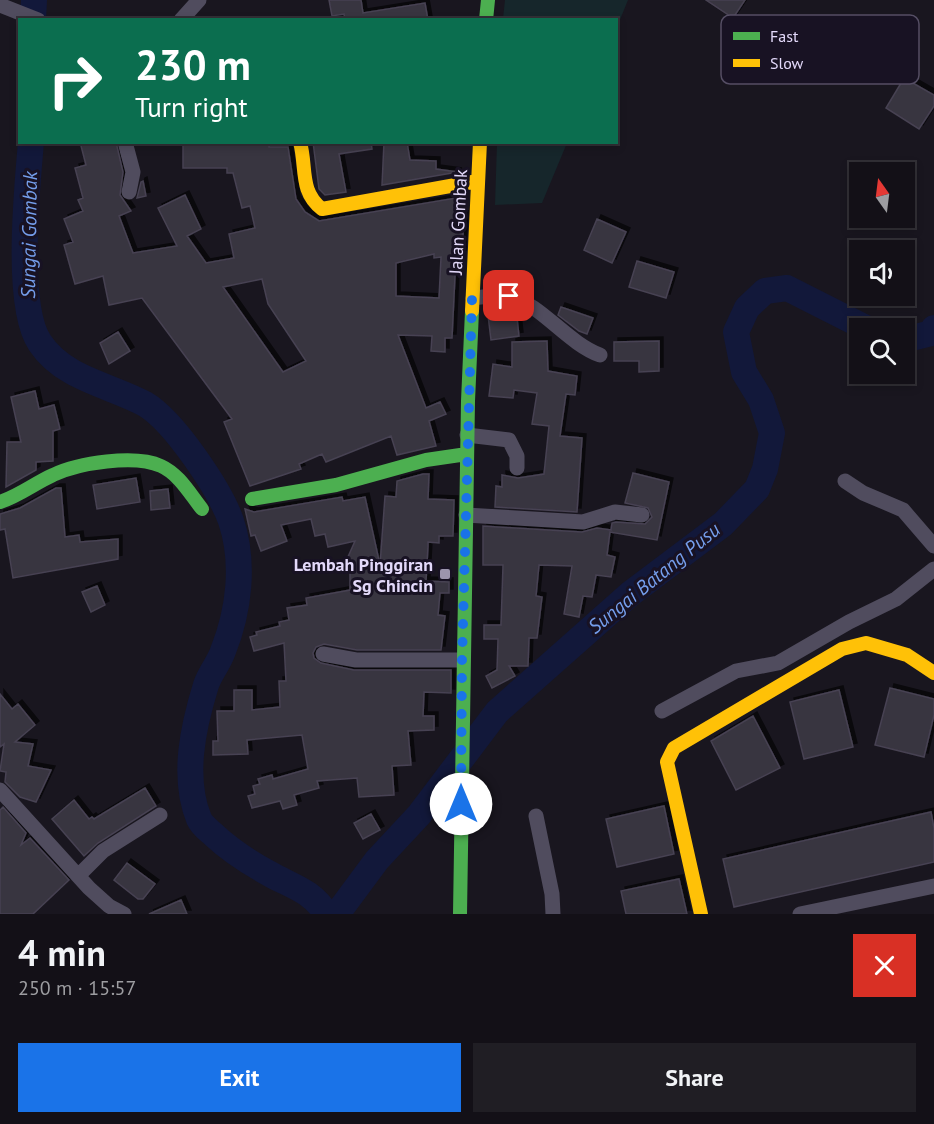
<!DOCTYPE html>
<html lang="en">
<head>
<meta charset="utf-8">
<style>
	body { margin:0; font-family:"PT Sans",sans-serif; background:#201e24; color:#f1f3f6; height:100vh; display:flex; flex-direction:column; font-size:22px; white-space:nowrap }
	* { box-sizing:border-box; margin:0 }
	p { font-size:20px; color:#9d9da1 }
	.icon { flex:none; width:33px; height:33px; fill:none; stroke:currentColor; stroke-width:2; stroke-linecap:round; stroke-linejoin:round }
	.map { position:relative; height:914px; overflow:hidden }
	.panel { display:flex; flex-direction:column; background:#131017; flex:1 }
	.panel>* { flex:none }
	.guide { position:absolute; left:18px; top:18px; width:600px; height:126px; border-radius:0px; box-shadow:0 3px 9px #0003,0 0 0 2px #323036; background:#0b6e4f; color:#fff; overflow:hidden }
	.needle { width:39px; rotate:346deg }
	.tools { position:absolute; left:849px; top:162px; display:grid; gap:12px }
	.tools a { display:grid; place-items:center; width:66px; height:66px; border-radius:0px; background:#131017; box-shadow:0 3px 9px #0003,0 0 0 2px #323036; font-size:30px }
	.pin { position:absolute; display:grid; place-items:center; width:51px; height:51px; color:#fff; margin:-26px; border-radius:12px; box-shadow:0 3px 9px #0006 }
	.me { position:absolute; width:66px; margin:-33px; rotate:0deg; stroke-linejoin:round; filter:drop-shadow(0 0 4px #0008) }
	.turn { display:flex; align-items:center; gap:21px; height:126px; padding:0 18px; font-size:27px }
	.turn .icon { width:78px; height:78px; stroke-width:2.5 }
	.turn b { display:block; font-size:42px; line-height:51px }
	.round { display:grid; place-items:center; flex:none; width:63px; height:63px; border-radius:0px; background:#201e24 }
	.headline { display:flex; align-items:center; justify-content:space-between; height:102px; padding:0 18px }
	h1 { font-size:36px; font-weight:800; line-height:45px }
	.button { display:flex; gap:12px; margin-top:auto; padding:12px 18px }
	.button a { flex:1; height:69px; border-radius:0px; background:#1a73e8; color:#fff; font-size:24px; font-weight:800; line-height:69px; text-align:center }
	.button a+a { background:#201e24; color:#f1f3f6 }
	.map>svg:first-child { display:block }
	.green { fill:#16262b }
	.lines { fill:none; stroke-linecap:round; stroke-linejoin:round }
	.river { stroke:#12183a; stroke-width:26 }
	.building { fill:#393441; stroke:#474252; stroke-width:1.5; fill-rule:evenodd; filter:url(#shadow) }
	.street { stroke:#504c5e; stroke-width:15 }
	.fast { stroke:#4caf50; stroke-width:14 }
	.slow { stroke:#ffc107; stroke-width:14 }
	.route { stroke:#1a73e8; stroke-width:10; stroke-dasharray:0 18 }
	.poi-dot { fill:#9c95ad; stroke:#181223; stroke-width:2 }
	.labels { text-anchor:middle; dominant-baseline:central; stroke-width:6; stroke-linejoin:round; paint-order:stroke }
	.street-label { font-size:18px; fill:#e3d9fa; stroke:#181223 }
	.poi-label { font-size:18px; font-weight:bold; fill:#e3d9fa; stroke:#181223; text-anchor:end }
	.water-label { font-size:20px; font-style:italic; fill:#759eec; stroke:#181223 }
	.key { fill:#181223; stroke:#554e64; stroke-width:1.5 }
	.key-label { font-size:16px; fill:#e3d9fa }
</style>
</head>
<body>
<div class="map">
<svg width="934" height="914" viewBox="0 0 934 914">
	<defs>
		<filter id="shadow"><feDropShadow dx="4" dy="-4" stdDeviation="0" flood-color="#0009"/></filter>
	</defs>
	<rect width="100%" height="100%" fill="#19161f"/>
	<!-- green -->
	<path class="green" d="M505,0H628L617,27L616,20L503,19Z
		M497,143H567L542,203L495,205Z"/>
	<g class="lines">
		<!-- river -->
		<path class="river" d="M33,20L34,0
			M31,142C27,188 15,307 40,343C64,379 110,385 145,404C174,421 220,490 231,521C245,563 239,611 223,651C219,663 210,673 206,685C193,727 182,777 199,819C202,826 210,831 215,836C231,851 250,863 270,874C291,886 313,891 326,914
			M904,340L931,333L934,328
			M337,914L377,860L419,815L497,712L630,594L723,524L757,489L765,469L772,433L761,400L744,372L736,332L747,308L765,291L787,288L866,328"/>
	</g>
	<!-- building -->
	<path class="building" d="M329,0H361L363,13L425,3L428,20H345L344,14L332,16Z
		M706,0H745L733,18Z
		M904,78L934,95V106L919,129L886,108Z
		M80,142H116L123,172L120,195L131,211L119,216L133,253L177,246L158,208L185,195L201,229L187,236L206,263L234,258L229,234L255,228L250,206L242,208L233,173H227V168H183V142H269V147H288L296,199L305,212L319,221L456,198L459,216L464,215L462,254L456,255L452,338H445V352L431,351L432,336L398,335L426,408L440,402L446,414L429,421L436,446L397,455L391,436L326,462L322,454L299,464L301,469L250,486L224,422L232,419L142,298L109,305L103,276L75,284L64,245L73,242L64,219L83,211L78,200L83,198L75,168L86,165ZM434,254V258L441,257L439,298L396,296V263ZM262,279L268,304L306,361L283,372L223,287Z
		M313,142H371L372,149L339,154L346,192L325,195L319,189Z
		M384,142H407L410,160L436,161V169L458,172L382,185Z
		M143,181L146,196L137,198L141,182Z
		M597,219L626,232L612,263L584,250Z
		M637,261L674,272L666,298L629,287Z
		M501,306L516,309L519,336L491,340L487,307Z
		M561,307L593,318L587,334L579,331L558,315Z
		M118,332L130,351L109,364L100,343Z
		M547,341L548,371L577,376L575,395L566,394L560,436L582,438L577,512L495,507L496,486L502,487V475L518,478L544,474L549,426L532,424L537,393L514,390L513,398L489,396L493,364L512,367V342Z
		M659,341V371L639,372V361H614V342Z
		M35,391L39,409L54,405L60,429L53,431V461L36,462V470L6,487L7,442H21L11,397Z
		M633,473L669,482L657,540L610,532L607,555L615,557L611,577L596,575L592,597L583,596L579,617L564,614L572,566L539,565L536,596L542,597L537,638H529L528,666H509L515,676L492,688L486,676L497,670L498,639H484V625H501L503,565H483V526L582,532L597,528L611,530L612,523L616,522L645,524L652,517L648,508L625,503Z
		M423,474H429L428,499L454,500L453,536H439V543L428,542V546L426,581L449,582V593H440L438,615L445,616L441,650H357L324,644L316,647L313,653L314,658L321,663L354,670H451V693L424,692L423,716H434V730L408,731L411,765L392,766L394,795L359,797L357,778L317,781L319,788L294,795L297,805L283,809L280,801L252,808L248,796L255,794L253,786L260,784L258,779L272,775L273,779L308,769L302,735L247,740L248,754L213,755V741H218L217,711H234V690H252V710L280,707L279,681H286L284,643L254,651L250,637L257,635L256,632L280,626L279,622L289,620L287,608L307,605L306,598L350,590V571L343,568L355,541L328,547L325,534L315,536L311,519L281,525L287,541L261,551L255,535L251,536L245,509L254,512L342,497L343,501L365,497L380,565L385,496L396,497L397,481Z
		M136,478L140,502L97,509L93,485Z
		M56,488H61L65,537L79,535L80,542L118,539V559L13,578L5,529L0,530V514L20,508Z
		M168,489L170,508L151,510L150,491Z
		M97,586L105,605L91,612L82,592Z
		M890,688L934,699V715L924,757L875,745Z
		M839,690L853,747L804,759L790,702Z
		M0,694L12,709L18,704L35,725L15,742L33,744L28,766L51,770L36,802L20,797L5,782L6,772L0,771L4,744L0,747Z
		M753,716L780,768L736,790L711,741Z
		M145,788L156,806L98,843L84,856L52,819L74,800L89,819L92,817L94,819Z
		M664,806L674,854L617,867L606,819Z
		M3,807L26,833L21,845L30,838L69,880L33,914H0V810Z
		M931,812L934,828V862L734,907L723,859Z
		M371,814L380,830L363,839L354,823Z
		M127,863L155,884L143,899H138L114,880Z
		M679,879L687,914H626L621,891Z
		M181,900L187,914H149Z"/>
	<g class="lines">
		<!-- street -->
		<path class="street" d="M0,5L38,20
			M181,20L199,0
			M125,142L133,172L129,192
			M473,298C484,297 499,294 510,297C540,303 567,343 600,355
			M467,435L509,440L517,456V468
			M845,481L863,493L903,510L934,546
			M466,515L583,522L615,512L642,515
			M323,654L356,660H462
			M662,711L736,671L778,663L849,622L896,599L934,569
			M0,790L89,888L109,906L124,914
			M536,816L552,894L553,914
			M79,875L103,851L160,815
			M800,914L934,886"/>
		<!-- fast -->
		<path class="fast" d="M486,20L488,0
			M252,499L336,485L426,460L467,454
			M0,502C19,496 35,483 53,475C78,463 135,454 161,466C179,474 190,494 202,509
			M460,914L468,401L472,311"/>
		<!-- slow -->
		<path class="slow" d="M300,142C307,168 299,191 322,209L478,181
			M472,311L480,142
			M701,914L667,762L674,748L842,649L866,643L907,655L934,673"/>
	</g>
	<g class="lines">
		<!-- route -->
		<path class="route" d="M461,804L462,660L472,298L509,296"/>
	</g>
	<!-- markers -->
	<rect class="poi-dot" x="439" y="568" width="12" height="12" rx="3"/>
	<g class="labels">
		<!-- street labels -->
		<g class="street-label">
			<text transform="translate(458 222) rotate(-87)">Jalan Gombak</text>
		</g>
		<!-- poi labels -->
		<g class="poi-label">
			<text x="433" y="564">Lembah Pinggiran<tspan x="433" dy="21">Sg Chincin</tspan></text>
		</g>
		<!-- water labels -->
		<g class="water-label">
			<text transform="translate(29 235) rotate(-89)">Sungai Gombak</text>
			<text transform="translate(654 578) rotate(-39)">Sungai Batang Pusu</text>
		</g>
	</g>
	<!-- legend -->
	<rect x="721" y="15" width="198" height="69" rx="9" class="key"/>
	<rect x="733" y="32" width="27" height="8" fill="#4caf50"/>
	<rect x="733" y="59" width="27" height="8" fill="#ffc107"/>
	<g class="key-label">
		<text x="770" y="42">Fast</text>
		<text x="770" y="69">Slow</text>
	</g>
</svg>
<div class="tools">
<a><svg class="needle" viewBox="-14 -14 28 28"><path d="M0-13l5 13h-10z" fill="#e53935"/><path d="M0 13l5-13h-10z" fill="#9d9da1"/></svg></a>
<a><svg class="icon" aria-label="sound" viewBox="0 0 24 24"><path d="M4 9h4l5-4v14l-5-4H4zM17 9q2 3 0 6"/></svg></a>
<a><svg class="icon" aria-label="search" viewBox="0 0 24 24"><circle cx="10" cy="10" r="6"/><path d="M15 15l6 6"/></svg></a>
</div>
<div class="pin" style="left:509px;top:296px;background:#d93025"><svg class="icon" aria-label="arrive" viewBox="0 0 24 24"><path d="M6 21V4h12l-3 4 3 4H6"/></svg></div>
<svg class="me" style="left:461px;top:804px" viewBox="-20 -20 40 40"><circle r="19" fill="#fff"/><path d="M0-13L10 11 0 6-10 11z" fill="#1a73e8"/></svg>
<div class="guide">
<div class="turn"><svg class="icon" aria-label="right" viewBox="0 0 24 24"><path d="M7 20v-9h11M14 6l5 5-5 5"/></svg><div><b>230 m</b>Turn right</div></div>
</div>
</div>
<section class="panel">
<div class="headline"><div><h1>4 min</h1><p>250 m · 15:57</p></div><a class="round" style="background:#d93025;color:#fff"><svg class="icon" aria-label="close" viewBox="0 0 24 24"><path d="M6 6l12 12M18 6L6 18"/></svg></a></div>
<div class="button"><a>Exit</a><a>Share</a></div>
</section>
</body>
</html>
